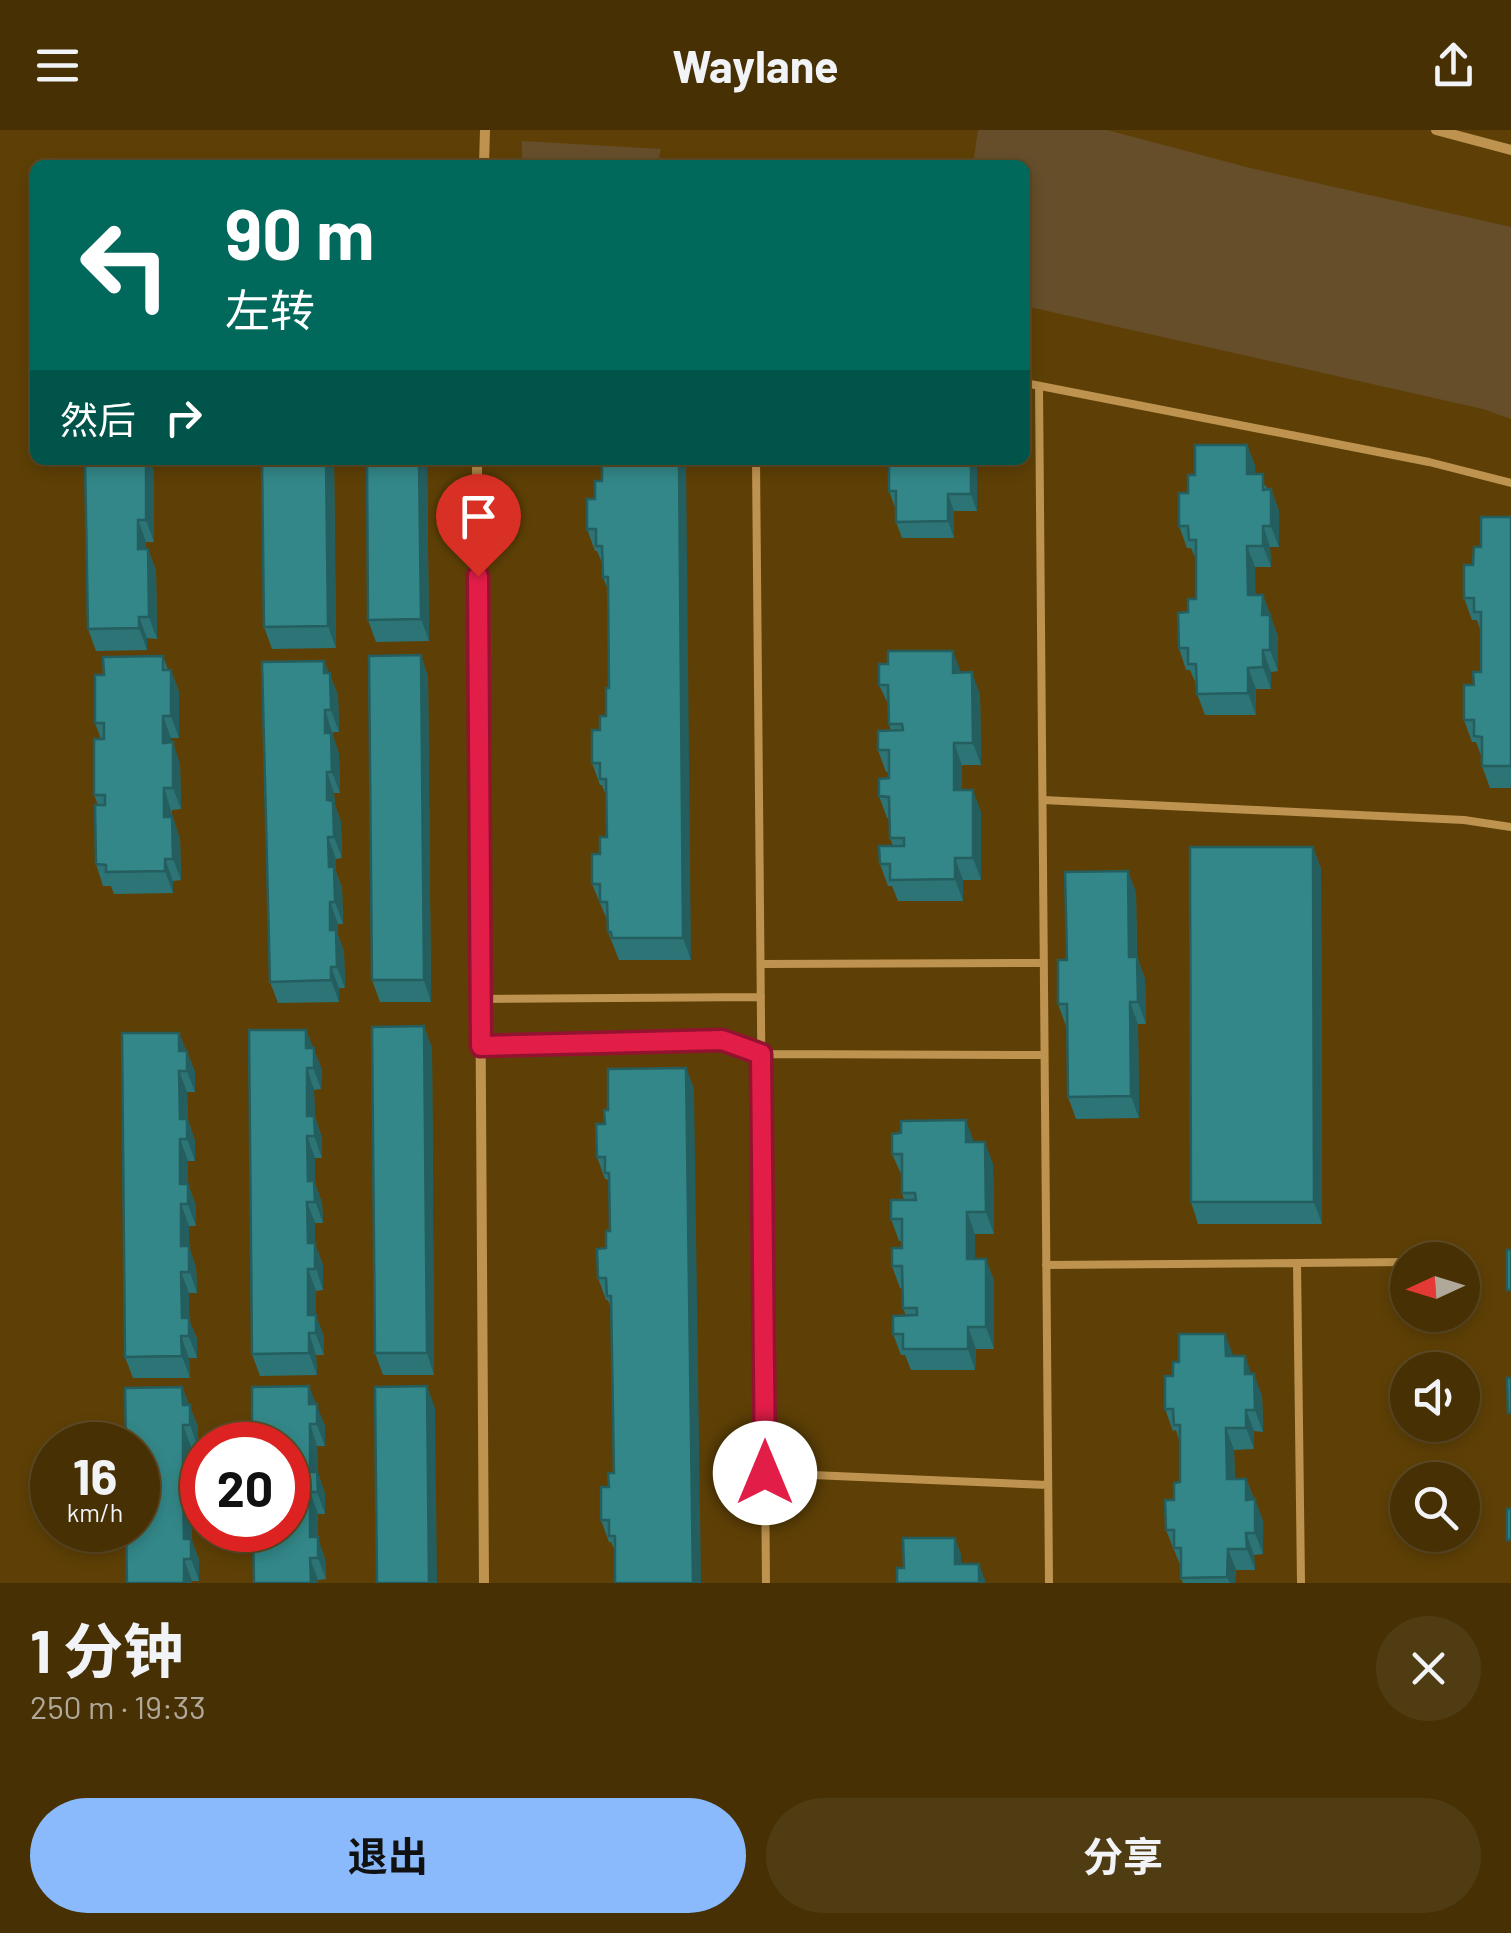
<!DOCTYPE html>
<html lang="zh">
<head>
<meta charset="utf-8">
<style>
	body { margin:0; font-family:Barlow,"Noto Sans SC",sans-serif; background:#503c13; color:#f1f3f6; height:100vh; display:flex; flex-direction:column; font-size:38px; white-space:nowrap }
	* { box-sizing:border-box; margin:0 }
	p { font-size:32px; color:#b0a99a }
	.icon { flex:none; width:55px; height:55px; fill:none; stroke:currentColor; stroke-width:2; stroke-linecap:round; stroke-linejoin:round }
	.map { position:relative; height:1453px; overflow:hidden }
	.sheet { display:flex; flex-direction:column; background:#463004; flex:1 }
	.sheet>* { flex:none }
	.banner { position:absolute; left:30px; top:30px; width:1000px; height:305px; border-radius:15px; box-shadow:0 5px 15px #0003,0 0 0 2px #5e4b26; background:#00695c; color:#fff; overflow:hidden }
	.needle { width:65px; rotate:266deg }
	.controls { position:absolute; left:1390px; top:1112px; display:grid; gap:20px }
	.controls a { display:grid; place-items:center; width:90px; height:90px; border-radius:50%; background:#463004; box-shadow:0 5px 15px #0003,0 0 0 2px #5e4b26; font-size:50px }
	.speed { position:absolute; left:30px; top:1292px; display:flex; gap:20px; font-size:50px; font-weight:700; text-align:center }
	.speed>* { display:grid; place-content:center; width:130px; height:130px; border-radius:50%; background:#463004; box-shadow:0 5px 15px #0003,0 0 0 2px #5e4b26; line-height:1 }
	.speed small { font-size:25px; font-weight:400 }
	.speed .limit { border:15px solid #d22; background:#fff; color:#111 }
	.pin { position:absolute; display:grid; place-items:center; width:85px; height:85px; color:#fff; margin:-102px -42px; border-radius:50% 50% 50% 0; rotate:-45deg; box-shadow:0 0 10px #0007 }
	.pin .icon { rotate:45deg }
	.me { position:absolute; width:110px; margin:-55px; rotate:0deg; stroke-linejoin:round; filter:drop-shadow(0 0 8px #0008) }
	.turn { display:flex; align-items:center; gap:35px; height:210px; padding:0 30px; font-size:45px }
	.turn .icon { width:130px; height:130px; stroke-width:2.5 }
	.turn b { display:block; font-size:70px; line-height:85px }
	.then { display:flex; align-items:center; height:95px; padding:0 30px; background:#0003; gap:20px; font-size:38px }
	.round { display:grid; place-items:center; flex:none; width:105px; height:105px; border-radius:52px; background:#503c13 }
	.headline { display:flex; align-items:center; justify-content:space-between; height:170px; padding:0 30px }
	h1 { font-size:60px; font-weight:700; line-height:75px }
	.cta { display:flex; gap:20px; margin-top:auto; padding:20px 30px }
	.cta a { flex:1; height:115px; border-radius:60px; background:#8abafc; color:#111; font-size:40px; font-weight:700; line-height:115px; text-align:center }
	.cta a+a { background:#503c13; color:#f1f3f6 }
	header { display:flex; justify-content:space-between; align-items:center; height:130px; padding:0 30px; background:#463004; font-size:45px; font-weight:700 }
	.map>svg:first-child { display:block }
	.green { fill:#664e2b }
	.lines { fill:none; stroke-linecap:round; stroke-linejoin:round }
	.service { stroke:#be9350; stroke-width:8 }
	.minor { stroke:#be9350; stroke-width:10 }
	.wall { fill:#2c7475 }
	.shaded-wall { fill:#245e5f }
	.building { fill:#338788; stroke:#245e5f; stroke-width:2.5 }
	.route-casing { stroke:#92132f; stroke-width:25 }
	.route { stroke:#e11d48; stroke-width:18 }
</style>
</head>
<body>
<header><svg class="icon" aria-label="menu" viewBox="0 0 24 24"><path d="M4 6h16M4 12h16M4 18h16"/></svg>Waylane<svg class="icon" aria-label="share" viewBox="0 0 24 24"><path d="M12 15V3M7 8l5-5 5 5M5 13v7h14v-7"/></svg></header>
<div class="map">
<svg width="1511" height="1453" viewBox="0 0 1511 1453">
	<rect width="100%" height="100%" fill="#5e4006"/>
	<!-- green -->
	<path class="green" d="M978,0H1107L1250,38L1511,97V289L1483,279L1025,176V35H973Z
		M522,11L661,19L657,35H522Z"/>
	<g class="lines">
		<!-- service -->
		<path class="service" d="M1025,253L1429,332L1511,353
			M1039,256L1049,1453
			M756,330L766,1453
			M1043,670L1464,690L1511,697
			M761,834L1044,833
			M480,869L761,867
			M481,916L722,910L761,924L1044,925
			M1297,1133L1301,1453
			M1046,1135L1408,1132
			M765,1343L1048,1355"/>
		<!-- minor -->
		<path class="minor" d="M1436,0L1511,20
			M484,35L485,0
			M477,330L484,1453"/>
	</g>
	<!-- wall -->
	<path class="wall" d="M1247,315L1255,336V344L1268,359H1271L1279,381V417H1270L1271,437H1255V465H1263L1278,507V541L1271,542V559H1256V585H1205L1197,564V556L1190,540H1186L1179,518L1188,482L1196,469V429L1191,418H1187L1179,396L1188,363L1195,345Z
		M85,330H149L154,342V412H146V419H148L156,441L157,509L147,508V520L96,521L88,499Z
		M262,330H334L336,518L272,519L264,497Z
		M367,330H427L429,511L376,512L368,490Z
		M977,330V381H954V408H902L896,392L895,377L889,361Z
		M602,351L691,830H619L608,802V792L592,754L607,707L606,666L602,655H600L592,633L600,600L606,586L609,558V462L603,447V435L597,421H595L587,399L595,369Z
		M1511,387V658H1490L1482,636V628L1476,612H1472L1464,590L1474,555L1481,542V502L1477,490H1472L1464,468L1481,417Z
		M421,525L428,547L431,872H380L372,850Z
		M163,526L168,540H171L179,562V608H171V612L180,634L181,679L172,680V688L180,709L181,750L173,751V763L114,764L111,756H103L96,734L98,675L94,665L101,609L95,593L104,545Z
		M324,531L338,565L339,602H333V607L339,624L340,663H334L335,675L341,692L342,728L336,729V742L342,758L343,794H338V805L344,822L345,858H339V872L278,873L270,852Z
		M961,543L980,564L981,635H962V660L981,682V750H963V771H898L892,756H888L880,734L893,716L890,708V688H887L879,666L889,648V642H886L878,620L891,601L889,594V576L879,555Z
		M1313,717L1321,739L1322,1094H1198L1191,1072Z
		M1136,762L1137,827L1145,849L1146,894H1138L1139,988L1076,989L1068,967L1067,896H1066L1058,874L1067,830Z
		M306,900L322,940L321,959L314,960L315,987L322,1008V1028H315V1053L322,1073L323,1093H315V1114L323,1135V1160L316,1161V1186L324,1207V1225H316L317,1245L260,1246L252,1224Z
		M179,903L195,942V962H187L188,990L195,1011V1031H188V1054L196,1076V1096H189V1117L196,1138L197,1163H189V1190L197,1209V1228H189L190,1248H133L125,1227Z
		M432,918L434,1245H383L375,1223Z
		M686,938L694,959L615,1421L611,1412H609L601,1390L614,1343L611,1179L608,1170H606L598,1148L610,1101L609,1054L607,1049H605L597,1027L608,980Z
		M974,1012L993,1034L994,1104H975V1129H986L994,1151V1219H976L975,1240H911L905,1225H901L893,1204L906,1186L903,1178V1158H900L892,1136L902,1118V1111H899L891,1089L904,1070L902,1063V1046L892,1024Z
		M1233,1226L1252,1244L1262,1266L1263,1302L1254,1301V1319L1234,1320L1235,1349H1246L1263,1391V1424L1254,1425L1255,1440H1236L1235,1453H1183L1181,1448V1437L1166,1400L1180,1352V1313L1176,1300L1173,1301L1165,1279Z
		M182,1257L198,1297V1317H191V1344L198,1365V1386L191,1385L192,1411L199,1430V1451H192V1453H127Z
		M315,1274L325,1296V1316H317L318,1343L325,1364V1384H318V1409L325,1429L326,1449L318,1450V1453H254Z"/>
	<!-- shaded-wall -->
	<path class="shaded-wall" d="M1247,315L1255,336V366L1247,344Z
		M146,330H149L154,342V412L146,390Z
		M326,330H334L336,518L328,496Z
		M419,330H427L429,511L421,489Z
		M679,330H686L691,830L683,808Z
		M971,330H977V381L971,364Z
		M1271,359L1279,381V417L1271,396Z
		M948,364L954,381V408L948,391Z
		M138,390L146,412V441L138,419Z
		M1263,396L1270,417L1271,437L1263,416Z
		M1247,416L1255,437L1256,487L1248,465Z
		M148,419L156,441L157,509L149,487Z
		M1263,465L1278,507V541L1270,520L1262,485Z
		M139,487L147,508V520L139,498Z
		M1263,520L1271,542V559L1263,537Z
		M953,521L961,542L953,543Z
		M421,525L428,547L431,872L424,850Z
		M324,531L338,565L339,602L331,580L324,543Z
		M1248,538L1256,559V585L1248,563Z
		M171,540L179,562V608L171,586Z
		M972,542L980,564L981,635L973,613Z
		M325,580L339,624L340,663L332,642L325,603Z
		M163,586L171,608V634L163,613Z
		M173,612L180,634L181,679L173,658Z
		M954,613L962,635V682L954,660Z
		M327,642L334,663L335,675L341,692L342,728L334,707L327,670Z
		M164,658L180,709L181,750L173,729L164,687Z
		M973,660L981,682V750L973,728Z
		M328,707L336,729V742L342,758L343,794L335,772L329,737Z
		M1313,717L1321,739L1322,1094L1314,1072Z
		M955,728L963,750V771L955,749Z
		M165,729L173,751V763L165,741Z
		M1128,741L1136,762L1137,849L1129,827Z
		M330,772L338,794V805L344,822L345,858L337,837L330,800Z
		M1137,827L1145,849L1146,894L1138,872Z
		M331,837L339,858V872L331,850Z
		M1130,872L1138,894L1139,988L1131,966Z
		M424,896L432,918L434,1245L427,1223Z
		M306,900L322,940L321,959L306,918Z
		M179,903L195,942V962L179,921Z
		M307,938L314,960L315,987L322,1008V1028L307,986Z
		M686,938L694,959L701,1453H693Z
		M179,941L187,962L188,990L195,1011V1031L180,989Z
		M966,990L974,1012H966Z
		M307,1006L315,1028V1053L322,1073L323,1093L308,1051Z
		M180,1009L188,1031V1054L196,1076V1096L180,1054Z
		M985,1012L993,1034L994,1104L986,1082Z
		M307,1072L315,1093V1114L323,1135V1160L308,1113Z
		M181,1074L189,1096V1117L196,1138L197,1163L181,1116Z
		M967,1082L975,1104V1151L967,1129Z
		M986,1129L994,1151V1219L986,1197Z
		M308,1139L316,1161V1186L324,1207V1225L308,1185Z
		M181,1142L189,1163V1190L197,1209V1228L182,1188Z
		M968,1197L976,1219L975,1240L968,1219Z
		M309,1203L316,1225L317,1245L309,1223Z
		M1225,1204L1233,1225L1234,1248L1226,1226Z
		M181,1206L189,1228L190,1248L182,1226Z
		M1245,1226L1253,1248L1245,1244Z
		M1254,1244L1262,1266L1263,1302L1255,1280Z
		M309,1256L325,1296V1316L309,1274Z
		M427,1256L435,1278L437,1453H429Z
		M182,1257L198,1297V1317L183,1275Z
		M1246,1280L1254,1301V1319L1246,1298Z
		M310,1294L317,1316L318,1343L325,1364V1384L310,1342Z
		M183,1295L191,1317V1344L198,1365V1386L183,1344Z
		M1226,1298L1234,1320L1235,1370L1227,1349Z
		M1246,1349L1254,1370H1246Z
		M310,1362L318,1384V1409L325,1429L326,1449L310,1407Z
		M183,1363L191,1385L192,1411L199,1430V1451L184,1409Z
		M1255,1369L1263,1391V1424L1255,1403Z
		M1246,1403L1254,1425L1255,1440L1247,1419Z
		M955,1408L961,1424V1450L955,1434Z
		M1228,1419L1236,1440L1235,1453H1230L1227,1447Z
		M310,1428L318,1450V1453H311Z
		M184,1429L192,1451V1453H184Z
		M979,1434L985,1450V1453H979Z"/>
	<!-- building -->
	<path class="building" d="M1195,315H1247V344H1263V360L1271,359V396H1263V416H1247L1248,465H1263L1262,485H1270V520H1263V537L1248,538V563L1197,564L1196,534H1188V518H1179L1178,483L1188,482V469H1196V410H1189L1188,396H1179V363H1188V345H1195Z
		M85,330H146V390H138V419H148L149,487H139V498L88,499Z
		M262,330H326L328,496L264,497Z
		M367,330H419L421,489L368,490Z
		M602,330H679L683,808H612L611,802H608L607,772H600V754H592V724H600V707H607L606,649H600V633H592V600H600V586H606V558H609L608,447H603L602,416H596V399H587V369H595V351H602Z
		M889,330H971V364H948V391L896,392V361H889Z
		M1481,387H1511V636H1482V607L1474,606V590H1464V555H1474L1473,542H1481V482H1474V468H1464V435H1473L1474,417H1481Z
		M888,521H953V543L972,542L973,613H954V660H973V728H955V749L890,750V734H880L879,716H904V708H890L889,667L879,666V649L889,648V620H878V601L903,600L902,594H889L888,555H879V534H888Z
		M421,525L424,850H372L369,526Z
		M163,526V540H171V586H163V613L173,612V658H164V687H172L173,729H165V741L106,742V735L96,734L95,675H105V665H94V609H104V593H95V545H104L103,527Z
		M324,531V543H330L331,580H325V603H331L332,642H327V670L333,671L334,707H328L329,737L334,736L335,772H330V800H336L337,837H331V850L270,852L262,532Z
		M1190,717H1313L1314,1072H1191Z
		M1128,741L1129,827H1137L1138,872H1130L1131,966L1068,967L1067,874H1058V830H1067L1065,742Z
		M424,896L427,1223H375L372,897Z
		M249,900H306V918H314V938H307V986H314L315,1006H307L308,1051H314L315,1072H307L308,1113H315V1139H308V1185H316V1203H309V1223L252,1224Z
		M122,903H179V921H187V941H179L180,989H187V1009H180V1054H188V1074H181V1116H189V1142H181L182,1188H189V1206H181L182,1226L125,1227Z
		M686,938L693,1453H615V1406H609V1390H601V1357H609L608,1343H614L611,1166H607L606,1148H598L597,1119L606,1118V1101H610L609,1043H605V1027H597L596,994H605L604,980H608V939Z
		M966,990V1012H985L986,1082H967V1129H986V1197H968V1219H903V1204H893V1186L917,1185V1178H903L902,1136H892V1118H902V1089H891V1070H916L915,1063H902V1024H892V1004L901,1003V991Z
		M1507,1120H1511V1160H1507Z
		M1179,1204H1225L1226,1226H1245V1244H1254L1255,1280H1246V1298H1226L1227,1349H1246V1370L1255,1369V1403H1246L1247,1419H1228L1227,1447L1181,1448V1418H1174V1400H1166L1165,1370H1174V1353L1180,1352V1295H1174L1173,1279H1165V1246H1173V1232H1179Z
		M1507,1248H1511V1283H1508Z
		M309,1256V1274H317V1294H310V1342H317L318,1362H310V1407H318V1428H310L311,1453H254L253,1400H288V1315H252V1257Z
		M427,1256L429,1453H377L375,1257Z
		M182,1257L183,1275H190V1295H183V1344H191L190,1364L183,1363L184,1409H191V1429H184V1453H127L126,1400H138V1315H126L125,1258Z
		M1507,1379H1511V1410H1507Z
		M903,1408H955V1434H979V1453H897V1438H904Z"/>
	<g class="lines">
		<!-- route casing -->
		<g class="route-casing">
			<path id="route" d="M478,446L481,916L722,910L761,924L765,1343"/>
		</g>
		<!-- route -->
		<use href="#route" class="route"/>
	</g>
</svg>
<div class="controls">
<a><svg class="needle" viewBox="-14 -14 28 28"><path d="M0-13l5 13h-10z" fill="#e53935"/><path d="M0 13l5-13h-10z" fill="#b0a99a"/></svg></a>
<a><svg class="icon" aria-label="sound" viewBox="0 0 24 24"><path d="M4 9h4l5-4v14l-5-4H4zM17 9q2 3 0 6"/></svg></a>
<a><svg class="icon" aria-label="search" viewBox="0 0 24 24"><circle cx="10" cy="10" r="6"/><path d="M15 15l6 6"/></svg></a>
</div>
<div class="speed"><div>16<small>km/h</small></div><div class="limit">20</div></div>
<div class="pin" style="left:478px;top:446px;background:#d93025"><svg class="icon" aria-label="arrive" viewBox="0 0 24 24"><path d="M6 21V4h12l-3 4 3 4H6"/></svg></div>
<svg class="me" style="left:765px;top:1343px" viewBox="-20 -20 40 40"><circle r="19" fill="#fff"/><path d="M0-13L10 11 0 6-10 11z" fill="#e11d48"/></svg>
<div class="banner">
<div class="turn"><svg class="icon" aria-label="left" viewBox="0 0 24 24"><path d="M17 20v-9H6M10 6l-5 5 5 5"/></svg><div><b>90 m</b>左转</div></div>
<div class="then">然后<svg class="icon" aria-label="right" viewBox="0 0 24 24"><path d="M7 20v-9h11M14 6l5 5-5 5"/></svg></div>
</div>
</div>
<section class="sheet">
<div class="headline"><div><h1>1 分钟</h1><p>250 m · 19:33</p></div><a class="round"><svg class="icon" aria-label="close" viewBox="0 0 24 24"><path d="M6 6l12 12M18 6L6 18"/></svg></a></div>
<div class="cta"><a>退出</a><a>分享</a></div>
</section>
</body>
</html>
